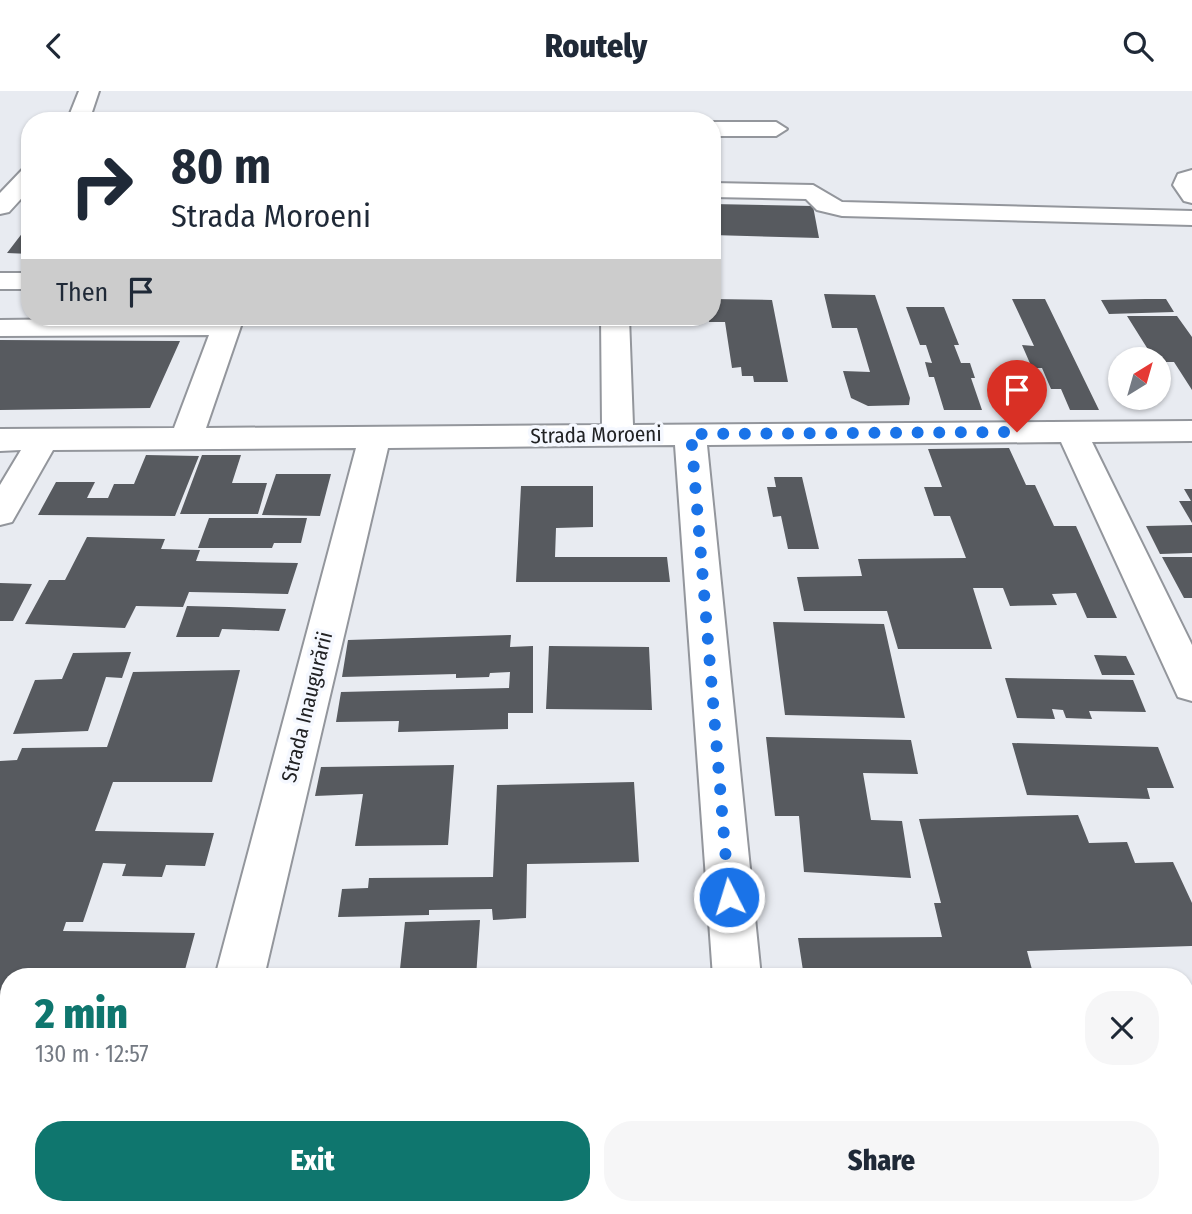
<!DOCTYPE html>
<html lang="en">
<head>
<meta charset="utf-8">
<style>
	body { margin:0; font-family:"Fira Sans Condensed",sans-serif; background:#f6f6f7; color:#1f2937; height:100vh; display:flex; flex-direction:column; font-size:26px; white-space:nowrap }
	* { box-sizing:border-box; margin:0 }
	p { font-size:23px; color:#747a83 }
	.icon { flex:none; width:38px; height:38px; fill:none; stroke:currentColor; stroke-width:2; stroke-linecap:round; stroke-linejoin:round }
	.map { position:relative; flex:1; overflow:hidden }
	.drawer { position:absolute; left:0px; top:877px; width:1194px; height:247px; display:flex; flex-direction:column; background:#fff; border-radius:28px 28px 0 0; box-shadow:0 2px 5px #0004 }
	.drawer>* { flex:none }
	.top-card { position:absolute; left:21px; top:21px; width:700px; height:214px; border-radius:28px; box-shadow:0 2px 5px #0004; background:#fff; color:#1f2937; overflow:hidden }
	.needle { width:46px; rotate:37deg }
	.tools { position:absolute; left:1108px; top:256px; display:grid; gap:14px }
	.tools a { display:grid; place-items:center; width:63px; height:63px; border-radius:50%; background:#fff; box-shadow:0 2px 5px #0004; font-size:35px }
	.pin { position:absolute; display:grid; place-items:center; width:60px; height:60px; color:#fff; margin:-72px -30px; border-radius:50% 50% 50% 0; rotate:-45deg; box-shadow:0 0 7px #0007 }
	.pin .icon { rotate:45deg }
	.me { position:absolute; width:77px; margin:-38px; rotate:355deg; stroke-linejoin:round; filter:drop-shadow(0 0 5px #0008) }
	.turn { display:flex; align-items:center; gap:24px; height:147px; padding:0 35px; font-size:32px }
	.turn .icon { width:91px; height:91px; stroke-width:2.5 }
	.turn b { display:block; font-size:49px; line-height:60px }
	.then { display:flex; align-items:center; height:66px; padding:0 35px; background:#0003; gap:14px; font-size:26px }
	.round { display:grid; place-items:center; flex:none; width:74px; height:74px; border-radius:28px; background:#f6f6f7 }
	.head { display:flex; align-items:center; justify-content:space-between; height:119px; padding:0 35px }
	h1 { font-size:42px; font-weight:800; line-height:52px; color:#0f766e }
	.cta { display:flex; gap:14px; margin-top:auto; padding:14px 35px }
	.cta a { flex:1; height:80px; border-radius:28px; background:#0f766e; color:#fff; font-size:28px; font-weight:800; line-height:80px; text-align:center }
	.cta a+a { background:#f6f6f7; color:#1f2937 }
	header { display:flex; justify-content:space-between; align-items:center; height:91px; padding:0 35px; background:#fff; font-size:32px; font-weight:800 }
	.map>svg:first-child { display:block }
	.building { fill:#575a5f }
	.lines { fill:none; stroke-linecap:round; stroke-linejoin:round }
	.minor-casing { stroke:#93969c; stroke-width:4 }
	.minor { fill:#fff; fill-rule:evenodd }
	.route { stroke:#1a73e8; stroke-width:12; stroke-dasharray:0 21.6 }
	.labels { text-anchor:middle; dominant-baseline:central; stroke-width:7; stroke-linejoin:round; paint-order:stroke }
	.street-label { font-size:21px; fill:#212224; stroke:#f5f8ff }
</style>
</head>
<body>
<header><svg class="icon" aria-label="back" viewBox="0 0 24 24"><path d="M15 5l-7 7 7 7"/></svg>Routely<svg class="icon" aria-label="search" viewBox="0 0 24 24"><circle cx="10" cy="10" r="6"/><path d="M15 15l6 6"/></svg></header>
<div class="map">
<svg width="1192" height="1123" viewBox="0 0 1192 1123">
	<rect width="100%" height="100%" fill="#e8ebf1"/>
	<!-- building -->
	<path class="building" d="M712,113L813,115L819,147L712,144Z
		M30,132V163L7,162Z
		M824,203L875,204L910,307L909,314L868,315L851,307L843,280L870,281L857,237H832Z
		M712,208L772,209L788,291H754L753,285H742L741,276L732,277L725,231H709L708,226H712Z
		M1012,208H1045L1099,319H1070L1061,298H1051L1042,277H1032L1022,254L1034,255Z
		M1145,208H1166L1174,221L1109,223L1101,209Z
		M906,216H944L959,254H954L961,272H970L975,287H971L982,319H944L934,286H929L925,271L932,272L926,254H920Z
		M1127,225H1177L1192,246V299L1174,271H1158V268H1154Z
		M0,249L180,250L150,317L0,319Z
		M1009,357L1026,394H1035L1054,435H1076L1117,527H1087L1076,502L1052,503L1057,514L1010,515L1003,497H973L992,558H898L887,520H804L797,486L862,485L858,468L966,467L950,425H934L924,396H942L928,358Z
		M146,364L199,365L175,425L38,424L56,391H95L87,407H108L114,393H134Z
		M202,364H241L232,392H267L258,423H180Z
		M276,383H331L320,425L262,424Z
		M774,386H802L819,458H788L781,425L773,426L767,396H776Z
		M521,395H593V436L556,437L555,466H667L670,491H516Z
		M1184,398H1192V432L1179,410H1191Z
		M209,427H307L301,452H274L272,457H198Z
		M1192,434V462L1160,463L1146,435Z
		M87,446L165,448L161,458L200,459L196,470L298,472L288,503L189,501L183,516L136,515L125,537L25,533L49,489H65Z
		M1162,466H1192V507H1184Z
		M0,492L32,493L13,530H0Z
		M187,515L229,516L286,518L279,540L222,538L219,546H176Z
		M773,531L884,533L905,627L785,624Z
		M511,544L510,556L533,555V622H508V638L398,641L399,630L336,631L341,601L509,597L510,581L490,582L489,586L456,587V583L342,586L348,549Z
		M549,555L649,556L652,619L546,618Z
		M131,561L122,587L106,586L88,640L13,643L35,589L62,588L73,562Z
		M1094,564L1126,565L1135,584H1102Z
		M240,579L212,691H113L95,740L214,742L205,775L166,774L162,786L122,785L126,773L103,772L83,831H66L63,840L195,842L183,886H9V923H0V670L17,669L22,657L107,656L133,581Z
		M1005,587L1133,589L1146,621L1089,620L1092,628L1066,627L1063,619L1052,618L1055,628L1017,627Z
		M766,646L911,649L918,683L863,682L871,729L902,730L911,787L804,781L799,725H775Z
		M1012,652L1158,656L1174,697H1147L1150,708L1027,704Z
		M454,674L448,754L355,755L363,703L315,705L321,676Z
		M634,691L639,771L527,773L526,827L493,829L492,818L429,819V824L338,826L342,798L368,797L369,787L493,786L497,694Z
		M1078,724L1089,752L1127,751L1135,772L1173,771L1192,812V855L1027,860L1034,886H804L798,847L942,846L934,812H941L919,728Z
		M480,829L476,886H301V882L400,878L405,831Z
		M1185,908H1192V985H1185Z
		M0,945L9,946V998L0,1022Z
		M1185,1024H1192V1123H1166L1163,1115H1185Z
		M0,1027H9V1115H125L123,1123H0Z
		M371,1115H453V1123H370Z
		M1011,1115H1095L1097,1123H1013Z"/>
	<g class="lines">
		<!-- minor casing -->
		<g class="minor-casing">
			<path id="minor" d="M79,0H99L89,30H67Z
				M712,31H776L787,38L776,45H712Z
				M30,77V98L9,121L0,123V102L22,79Z
				M1192,79V112L1184,110L1173,94L1178,83Z
				M712,92L813,94L842,111L1192,120V134L842,125L817,119L806,108L712,106Z
				M0,182H30V198H0Z
				M244,226L206,337L602,334L601,226H629L633,334L1192,330V350L1092,351L1192,554V610L1178,606L1061,351L707,354L761,886H713L675,354L388,357L264,886H215L356,357L53,359L12,431L0,434V394L21,359L0,360V338L174,337L209,244L0,245V229Z
				M153,1115H209L207,1123H151Z
				M729,1115H785L786,1123H730Z"/>
		</g>
		<!-- minor -->
		<use href="#minor" class="minor"/>
	</g>
	<g class="lines">
		<!-- route -->
		<path class="route" d="M729,806L691,343L1017,341"/>
	</g>
	<g class="labels">
		<!-- street labels -->
		<g class="street-label">
			<text transform="translate(596 344) rotate(-1)">Strada Moroeni</text>
			<text transform="translate(307 616) rotate(-76)">Strada Inaugurării</text>
		</g>
	</g>
</svg>
<div class="tools">
<a><svg class="needle" viewBox="-14 -14 28 28"><path d="M0-13l5 13h-10z" fill="#e53935"/><path d="M0 13l5-13h-10z" fill="#747a83"/></svg></a>
</div>
<div class="pin" style="left:1017px;top:341px;background:#d93025"><svg class="icon" aria-label="arrive" viewBox="0 0 24 24"><path d="M6 21V4h12l-3 4 3 4H6"/></svg></div>
<svg class="me" style="left:729px;top:806px" viewBox="-20 -20 40 40"><circle r="17" fill="#1a73e8" stroke="#fff" stroke-width="3"/><path d="M0-11L8 9 0 5-8 9z" fill="#fff"/></svg>
<div class="top-card">
<div class="turn"><svg class="icon" aria-label="right" viewBox="0 0 24 24"><path d="M7 20v-9h11M14 6l5 5-5 5"/></svg><div><b>80 m</b>Strada Moroeni</div></div>
<div class="then">Then<svg class="icon" aria-label="arrive" viewBox="0 0 24 24"><path d="M6 21V4h12l-3 4 3 4H6"/></svg></div>
</div>
<section class="drawer">
<div class="head"><div><h1>2 min</h1><p>130 m · 12:57</p></div><a class="round"><svg class="icon" aria-label="close" viewBox="0 0 24 24"><path d="M6 6l12 12M18 6L6 18"/></svg></a></div>
<div class="cta"><a>Exit</a><a>Share</a></div>
</section>
</div>
</body>
</html>
